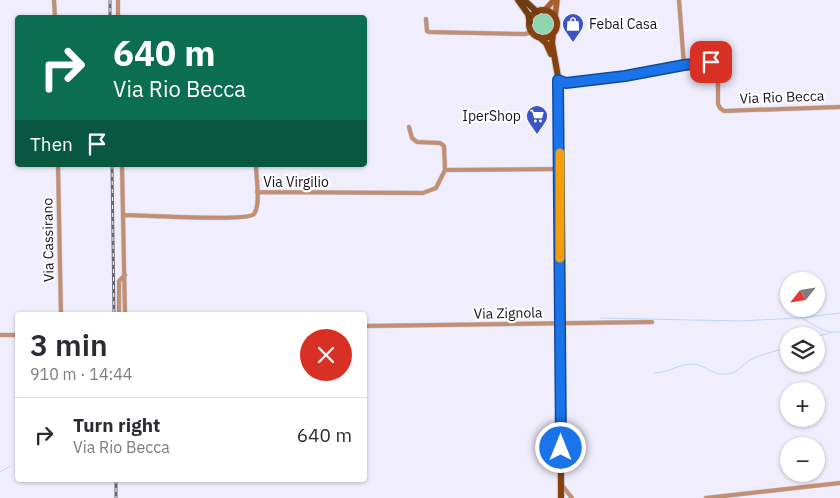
<!DOCTYPE html>
<html lang="en">
<head>
<meta charset="utf-8">
<style>
	body { margin:0; font-family:"IBM Plex Sans",sans-serif; background:#f7f7f7; color:#2b2b33; height:100vh; display:flex; flex-direction:column; font-size:19px; white-space:nowrap }
	* { box-sizing:border-box; margin:0 }
	p { font-size:16px; color:#7c7c81 }
	.icon { flex:none; width:28px; height:28px; fill:none; stroke:currentColor; stroke-width:2; stroke-linecap:round; stroke-linejoin:round }
	.map { position:relative; flex:1; overflow:hidden }
	.side { position:absolute; left:15px; top:312px; width:352px; height:170px; display:flex; flex-direction:column; background:#fff; border-radius:5px; box-shadow:0 1px 4px #0004 }
	.side>* { flex:none }
	.guide { position:absolute; left:15px; top:15px; width:352px; height:152px; border-radius:5px; box-shadow:0 1px 4px #0004; background:#0b6e4f; color:#fff; overflow:hidden }
	.needle { width:32px; rotate:240deg }
	.fabs { position:absolute; left:780px; top:272px; display:grid; gap:10px }
	.fabs a { display:grid; place-items:center; width:45px; height:45px; border-radius:50%; background:#fff; box-shadow:0 1px 4px #0004; font-size:25px }
	.pin { position:absolute; display:grid; place-items:center; width:42px; height:42px; color:#fff; margin:-21px; border-radius:10px; box-shadow:0 2px 8px #0006 }
	.me { position:absolute; width:55px; margin:-28px; rotate:0deg; stroke-linejoin:round; filter:drop-shadow(0 0 4px #0008) }
	.turn { display:flex; align-items:center; gap:18px; height:105px; padding:0 15px; font-size:22px }
	.turn .icon { width:65px; height:65px; stroke-width:2.5 }
	.turn b { display:block; font-size:35px; line-height:42px }
	.then { display:flex; align-items:center; height:48px; padding:0 15px; background:#0003; gap:10px; font-size:19px }
	.round { display:grid; place-items:center; flex:none; width:52px; height:52px; border-radius:26px; background:#f7f7f7 }
	.overview { display:flex; align-items:center; justify-content:space-between; height:85px; padding:0 15px }
	h1 { font-size:30px; font-weight:600; line-height:38px }
	ul { padding:0; list-style:none }
	li { display:flex; align-items:center; gap:15px; height:75px; padding:0 15px; border-top:1px solid #e1e1e2 }
	li div { flex:1 }
	li b { display:block; font-size:19px }
	li em { font-style:normal }
	.map>svg:first-child { display:block }
	.green { fill:#8bd6ab }
	.lines { fill:none; stroke-linecap:round; stroke-linejoin:round }
	.stream { stroke:#bbd6fd; stroke-width:1 }
	.minor-casing { stroke:#cdcbd9; stroke-width:5 }
	.secondary-casing { stroke:#cdcbd9; stroke-width:7 }
	.primary-casing { stroke:#cdcbd9; stroke-width:8 }
	.trunk-casing { stroke:#cdcbd9; stroke-width:8 }
	.minor { stroke:#c18f71; stroke-width:4 }
	.secondary { stroke:#a65f30; stroke-width:5.5 }
	.primary { stroke:#86420c; stroke-width:6 }
	.trunk { stroke:#703c14; stroke-width:6 }
	.rail-casing { stroke:#686673; stroke-width:3 }
	.rail { stroke:#fdfdfd; stroke-width:1; stroke-dasharray:4; stroke-linecap:butt }
	.route-casing { stroke:#114b97; stroke-width:12 }
	.route { stroke:#1a73e8; stroke-width:9 }
	.slow { stroke:#f59e0b; stroke-width:9 }
	.labels { text-anchor:middle; dominant-baseline:central; stroke-width:4.5; stroke-linejoin:round; paint-order:stroke }
	.poi-label { font-size:14px; fill:#161420; stroke:#fdfdfd; text-anchor:start }
	.street-label { font-size:14px; fill:#161420; stroke:#fdfdfd }
</style>
</head>
<body>
<div class="map">
<svg width="840" height="498" viewBox="0 0 840 498">
	<rect width="100%" height="100%" fill="#f0eefc"/>
	<!-- green -->
	<path class="green" d="M532 24a11 11 0 1 1 22 0a11 11 0 1 1-22 0Z"/>
	<g class="lines">
		<!-- stream -->
		<path class="stream" d="M601,318L739,321L799,318L840,313
			M803,319L823,330L832,332
			M816,337L832,332H840
			M654,373C668,373 679,364 692,364C703,364 710,373 721,374C739,375 739,366 752,359C761,354 778,351 789,347
			M15,465H18
			M0,472L10,466"/>
		<!-- minor casing -->
		<g class="minor-casing">
			<path id="minor" d="M54,0L55,18
				M118,0V18
				M679,0L684,65
				M426,19L427,31L429,32L525,34L532,32
				M558,80L566,83L625,76L684,65L711,62L715,65L718,70V104L720,108L724,111L840,107
				M409,127L412,138L417,142L440,143L444,146L445,170
				M58,165L61,315
				M122,165L125,315
				M257,192L423,193L436,188L445,170L560,169
				M124,215C140,215 248,222 254,214C261,205 256,177 256,165
				M119,315V281L125,275
				M365,326L652,322
				M0,335H18
				M561,484L572,498
				M706,498L840,483"/>
		</g>
		<!-- secondary casing -->
		<g class="secondary-casing">
			<path id="secondary" d="M544,11L554,0
				M555,17L557,0"/>
		</g>
		<!-- primary casing -->
		<g class="primary-casing">
			<path id="primary" d="M529 24a14 14 0 1 1 28 0a14 14 0 1 1-28 0Z
				M553,34L552,43L560,88L561,498
				M539,37L546,43L551,54"/>
		</g>
		<!-- trunk casing -->
		<g class="trunk-casing">
			<path id="trunk" d="M518,0L528,14L530,22
				M524,0L537,12"/>
		</g>
		<!-- minor -->
		<use href="#minor" class="minor"/>
		<!-- secondary -->
		<use href="#secondary" class="secondary"/>
		<!-- primary -->
		<use href="#primary" class="primary"/>
		<!-- trunk -->
		<use href="#trunk" class="trunk"/>
		<!-- rail casing -->
		<g class="rail-casing">
			<path id="rail" d="M110,0V18
				M112,165L114,315
				M116,480V498"/>
		</g>
		<!-- rail -->
		<use href="#rail" class="rail"/>
	</g>
	<g class="lines">
		<!-- route casing -->
		<g class="route-casing">
			<path id="route" d="M561,448L558,80L566,83L625,76L684,65L711,62"/>
		</g>
		<!-- route -->
		<use href="#route" class="route"/>
		<!-- slow -->
		<path class="slow" d="M560,153V258"/>
	</g>
	<!-- icons -->
	<defs>
		<g id="shop-pin" transform="scale(1.125)"><path d="M0 17L-7.5 6A9.5 9.5 0 1 1 7.5 6Z" fill="#3d54c7" stroke="#fdfdfd"/><path d="M-5-2.5h2.3a2.7 3.5 0 0 1 5.4 0H5L5.5 6h-11ZM-1.5-2.5h3a1.5 2.3 0 0 0-3 0Z" fill="#fff"/></g>
		<g id="supermarket-pin" transform="scale(1.125)"><path d="M0 17L-7.5 6A9.5 9.5 0 1 1 7.5 6Z" fill="#3d54c7" stroke="#fdfdfd"/><path d="M-6-5.5h2.5l.6 2H6L4.5 2H-2.5L-4.4-4H-6ZM-1.5 3.2a1.3 1.3 0 1 0 .1 0ZM3 3.2a1.3 1.3 0 1 0 .1 0Z" fill="#fff"/></g>
	</defs>
	<g fill-rule="evenodd">
		<use href="#shop-pin" x="573" y="24"/>
		<use href="#supermarket-pin" x="537" y="116"/>
	</g>
	<g class="labels">
		<!-- poi labels -->
		<g class="poi-label">
			<text x="589" y="24">Febal Casa</text>
			<text x="521" y="116" text-anchor="end">IperShop</text>
		</g>
		<!-- street labels -->
		<g class="street-label">
			<text transform="translate(782 97) rotate(-2)">Via Rio Becca</text>
			<text x="296" y="182">Via Virgilio</text>
			<text transform="translate(48 240) rotate(-91)">Via Cassirano</text>
			<text transform="translate(508 313) rotate(-1)">Via Zignola</text>
		</g>
	</g>
</svg>
<div class="fabs">
<a><svg class="needle" viewBox="-14 -14 28 28"><path d="M0-13l5 13h-10z" fill="#e53935"/><path d="M0 13l5-13h-10z" fill="#7c7c81"/></svg></a>
<a><svg class="icon" aria-label="layers" viewBox="0 0 24 24"><path d="M12 4l9 5-9 5-9-5zM3 14l9 5 9-5"/></svg></a>
<a>+</a>
<a>−</a>
</div>
<div class="pin" style="left:711px;top:62px;background:#d93025"><svg class="icon" aria-label="arrive" viewBox="0 0 24 24"><path d="M6 21V4h12l-3 4 3 4H6"/></svg></div>
<svg class="me" style="left:561px;top:448px" viewBox="-20 -20 40 40"><circle r="17" fill="#1a73e8" stroke="#fff" stroke-width="3"/><path d="M0-11L8 9 0 5-8 9z" fill="#fff"/></svg>
<div class="guide">
<div class="turn"><svg class="icon" aria-label="right" viewBox="0 0 24 24"><path d="M7 20v-9h11M14 6l5 5-5 5"/></svg><div><b>640 m</b>Via Rio Becca</div></div>
<div class="then">Then<svg class="icon" aria-label="arrive" viewBox="0 0 24 24"><path d="M6 21V4h12l-3 4 3 4H6"/></svg></div>
</div>
<section class="side">
<div class="overview"><div><h1>3 min</h1><p>910 m · 14:44</p></div><a class="round" style="background:#d93025;color:#fff"><svg class="icon" aria-label="close" viewBox="0 0 24 24"><path d="M6 6l12 12M18 6L6 18"/></svg></a></div>
<ul>
<li><svg class="icon" aria-label="right" viewBox="0 0 24 24"><path d="M7 20v-9h11M14 6l5 5-5 5"/></svg><div><b>Turn right</b><p>Via Rio Becca</p></div><em>640 m</em></li>
</ul>
</section>
</div>
</body>
</html>
